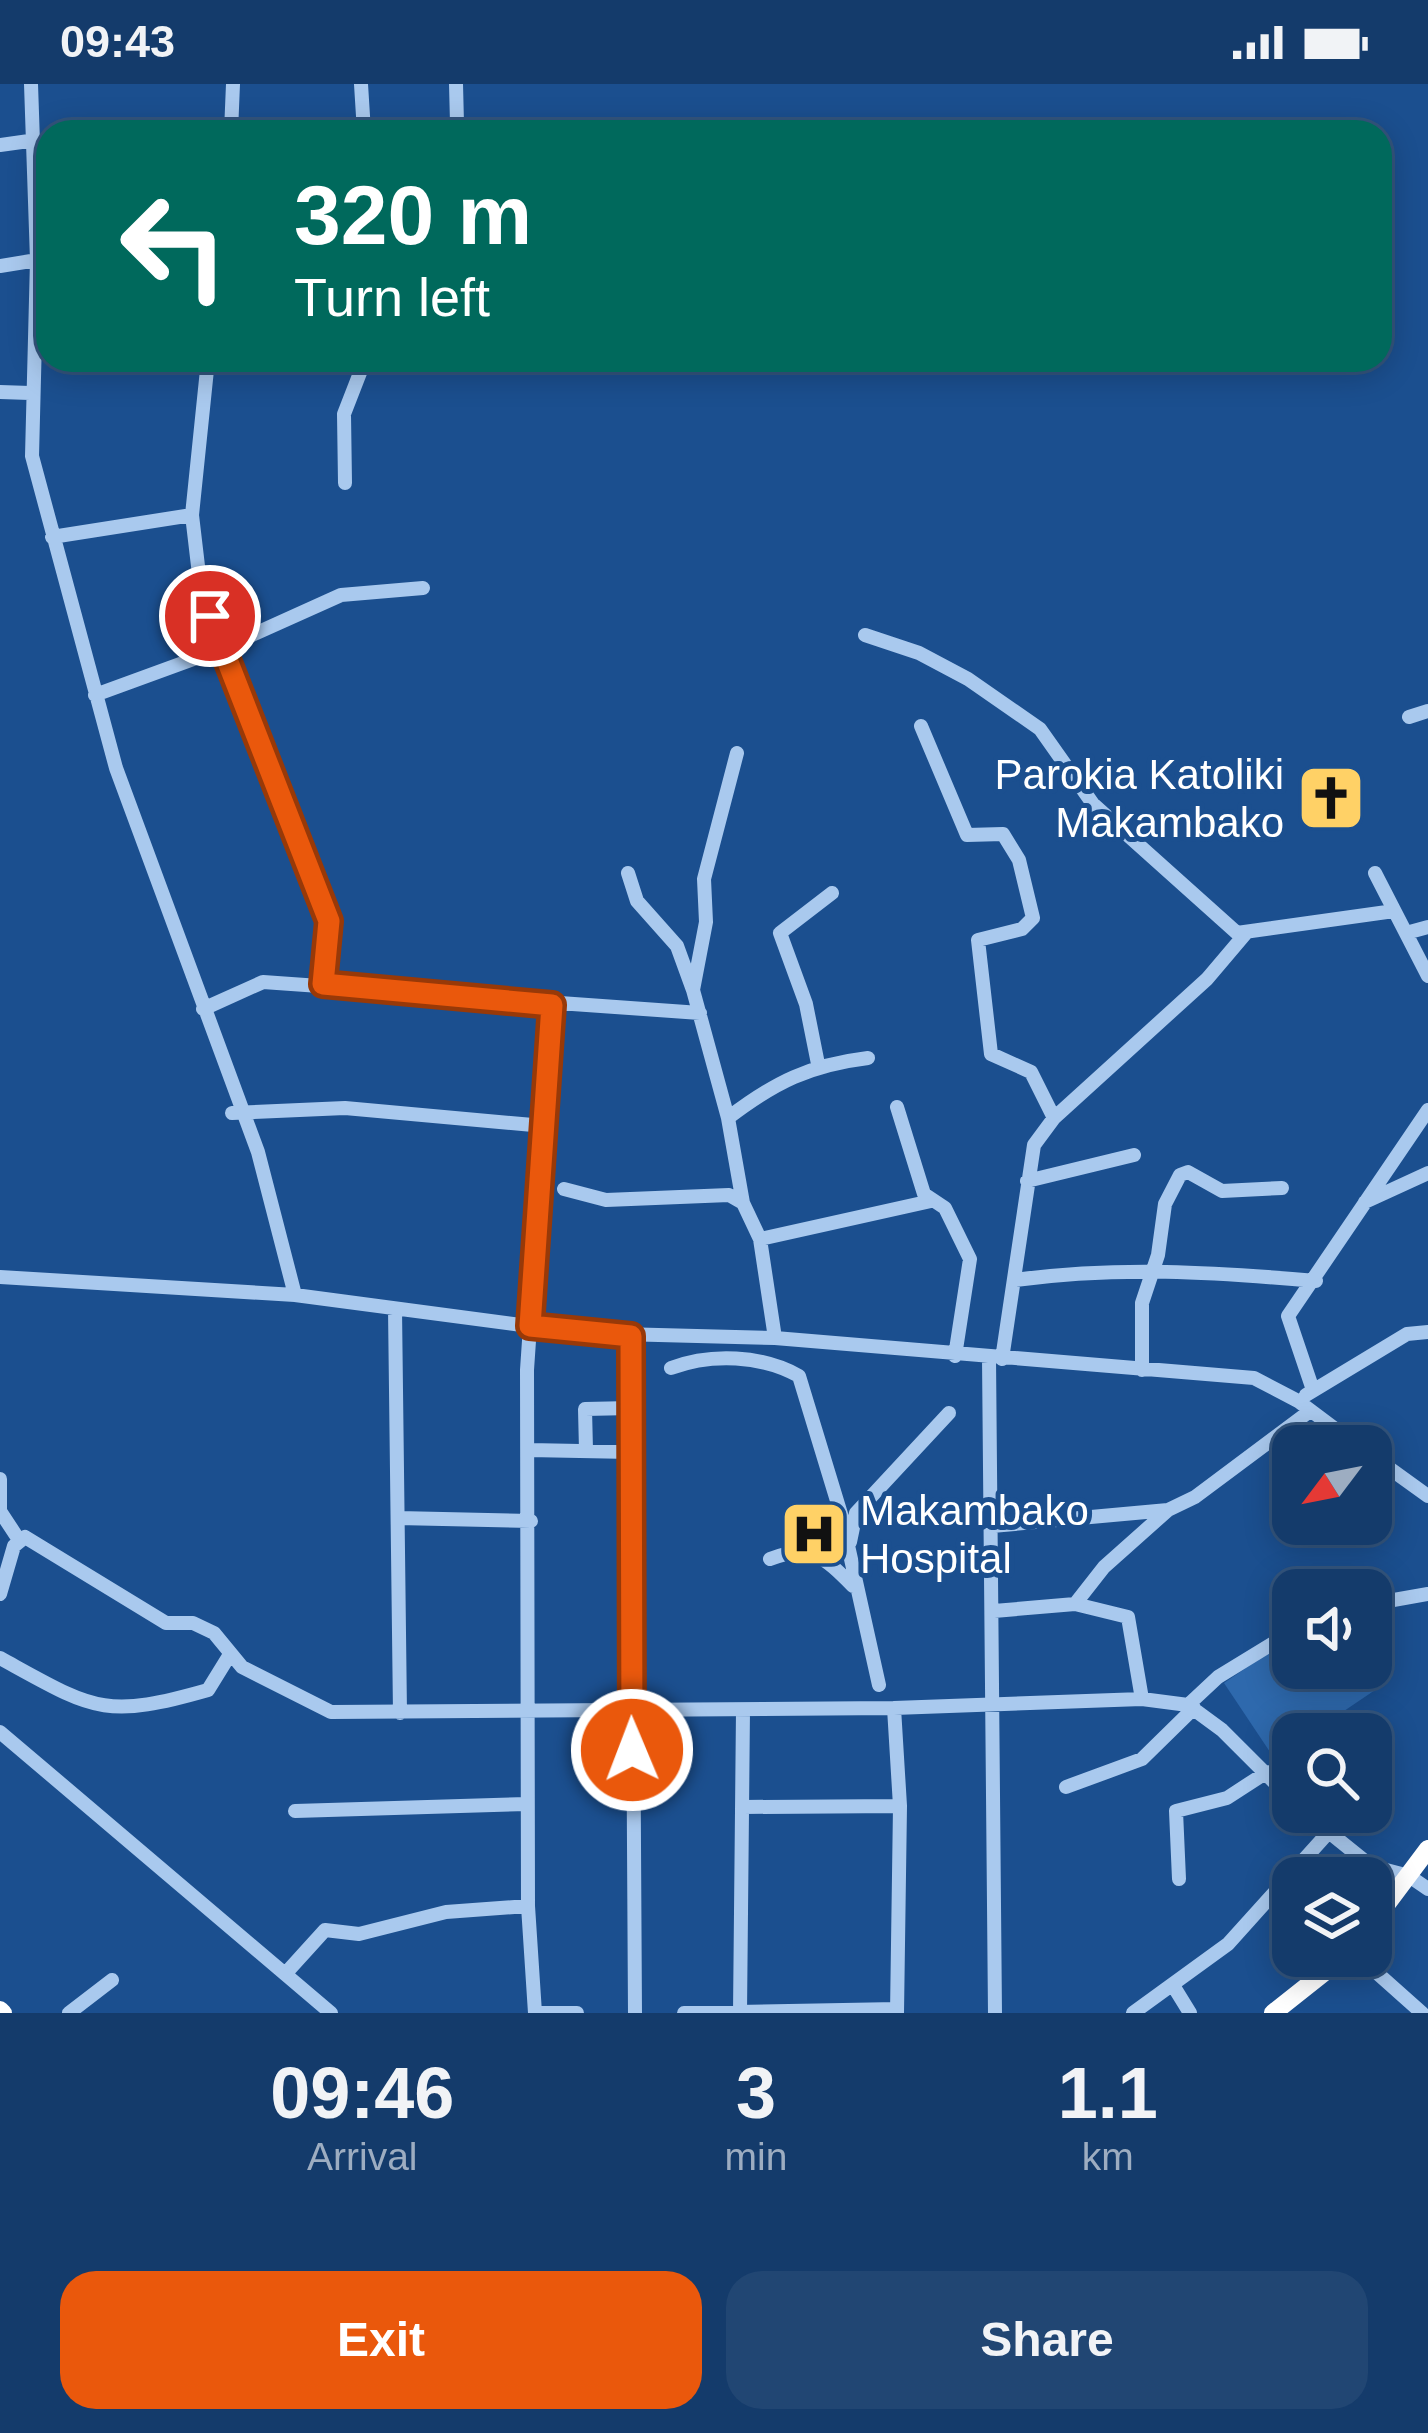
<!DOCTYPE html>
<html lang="en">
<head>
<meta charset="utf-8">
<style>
	body { margin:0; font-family:Arial,sans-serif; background:#214673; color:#f1f3f6; height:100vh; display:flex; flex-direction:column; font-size:45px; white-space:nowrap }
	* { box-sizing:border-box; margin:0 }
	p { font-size:39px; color:#9dadc1 }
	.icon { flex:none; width:66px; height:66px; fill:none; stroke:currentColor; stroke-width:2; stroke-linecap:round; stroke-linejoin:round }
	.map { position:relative; height:1929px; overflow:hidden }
	.drawer { display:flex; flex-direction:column; background:#143b6b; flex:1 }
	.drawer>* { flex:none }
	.top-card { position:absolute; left:36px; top:36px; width:1356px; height:252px; border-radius:36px; box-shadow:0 6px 30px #0003,0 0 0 3px #33557e; background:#00695c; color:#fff; overflow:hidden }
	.needle { width:78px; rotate:238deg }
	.tools { position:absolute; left:1272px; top:1341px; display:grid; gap:24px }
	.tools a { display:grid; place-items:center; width:120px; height:120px; border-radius:24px; background:#143b6b; box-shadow:0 6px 30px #0003,0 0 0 3px #33557e; font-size:60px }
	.pin { position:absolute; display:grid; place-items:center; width:102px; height:102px; color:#fff; margin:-51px; border:6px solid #fff; border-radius:50%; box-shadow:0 3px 12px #0007 }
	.me { position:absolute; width:132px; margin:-66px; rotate:359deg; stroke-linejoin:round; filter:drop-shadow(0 0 9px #0008) }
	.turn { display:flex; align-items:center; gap:42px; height:252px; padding:0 60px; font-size:54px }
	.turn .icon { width:156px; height:156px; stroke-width:2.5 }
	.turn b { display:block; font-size:84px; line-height:102px }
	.eta { display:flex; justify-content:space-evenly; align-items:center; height:204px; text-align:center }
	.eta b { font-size:72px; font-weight:700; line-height:84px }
	.cta { display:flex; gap:24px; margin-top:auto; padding:24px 60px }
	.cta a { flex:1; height:138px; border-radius:36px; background:#ea580c; color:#fff; font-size:48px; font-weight:700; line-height:138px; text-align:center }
	.cta a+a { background:#214673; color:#f1f3f6 }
	.status { display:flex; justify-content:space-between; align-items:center; height:84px; padding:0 60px; background:#143b6b; direction:ltr }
	.status svg { height:33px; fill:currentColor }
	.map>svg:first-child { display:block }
	.green { fill:#2e69ad }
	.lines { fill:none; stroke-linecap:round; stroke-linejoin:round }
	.minor { stroke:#a9c9ee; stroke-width:14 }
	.highway { stroke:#fff; stroke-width:18 }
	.route-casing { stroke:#983908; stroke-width:30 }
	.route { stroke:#ea580c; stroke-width:21 }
	.labels { text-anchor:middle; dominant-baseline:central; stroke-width:10; stroke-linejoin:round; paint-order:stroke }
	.poi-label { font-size:42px; fill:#fff; stroke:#1b4f8f; text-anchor:end }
</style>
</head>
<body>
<div class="status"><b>09:43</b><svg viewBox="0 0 49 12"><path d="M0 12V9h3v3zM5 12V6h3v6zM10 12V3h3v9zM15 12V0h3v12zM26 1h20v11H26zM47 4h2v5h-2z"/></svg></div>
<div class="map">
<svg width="1428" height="1929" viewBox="0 0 1428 1929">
	<rect width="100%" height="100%" fill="#1b4f8f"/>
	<!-- green -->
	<path class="green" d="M1293,1552V1584H1369L1381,1602L1310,1650H1293V1661L1274,1674L1224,1599Z"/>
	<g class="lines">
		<!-- minor -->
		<path class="minor" d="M31,0L37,176L32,372L116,684L258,1068L295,1211
			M361,0L364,48
			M456,0L457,39L463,48
			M231,48L233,0
			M0,61L36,56
			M0,182L37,176
			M208,276L192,431L200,499L221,565L329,837L323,900
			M0,308L30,309
			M345,399L344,330L365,276
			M52,453L192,431
			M865,551L919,569L968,595L1040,645L1093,720L1237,849L1394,827
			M95,611L221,565L341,511L423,504
			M1409,633L1428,627
			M921,642L967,751L1003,750L1019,776L1033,834L1022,845L978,856L991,970L1031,988L1054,1034
			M737,669L704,795L706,838L693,906L728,1034L743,1119L760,1155L775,1254
			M628,789L637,817L677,862L693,906
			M1375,789L1428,892
			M1406,849L1428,843
			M552,921L527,1286L528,1822L535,1929H577
			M203,925L263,898L700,929
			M818,980L806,920L780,849L832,809
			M897,1023L924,1110L945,1124L970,1175L955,1272
			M232,1029L345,1024L544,1042
			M728,1034C775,998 810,981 868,974
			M1027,1097L1134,1071
			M564,1105L606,1116L729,1111L743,1119
			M1365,1118L1428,1089
			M760,1155L931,1117
			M0,1193L295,1211L582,1249L775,1254L1254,1294L1298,1317L1358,1362
			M1015,1196C1118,1182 1214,1188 1316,1197
			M395,1225L400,1629
			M631,1252L635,1929
			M989,1274L995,1929
			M1002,1275L1034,1061L1054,1034L1207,895L1246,849
			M671,1284C711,1269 762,1271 799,1292L841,1430L879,1601
			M1142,1286V1219L1158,1171L1165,1120L1180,1091L1188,1088L1222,1107L1282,1104
			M1313,1306L1288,1232L1428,1026
			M1306,1311L1407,1250L1428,1248
			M529,1366L631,1368
			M586,1366L585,1325L631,1324
			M1371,1371L1428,1412
			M0,1395V1427L19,1456
			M398,1434L531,1437
			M992,1442L1168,1426L1195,1413L1310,1327
			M850,1458L856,1429L949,1329
			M770,1475C810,1459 824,1473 853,1502
			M0,1510L14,1462L25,1453L166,1539H193L214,1549L242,1583L331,1628L894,1624L1142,1615L1188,1621L1222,1646L1293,1717
			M1075,1520L1128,1533L1142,1615
			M1371,1520L1428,1510
			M994,1527L1075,1520L1104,1483L1168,1426
			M0,1574C93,1625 103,1636 208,1606L229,1572
			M1188,1621L1218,1593L1293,1547
			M894,1624L900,1722L897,1929
			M0,1648L331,1929
			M1066,1703L1142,1675L1194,1624
			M743,1723L900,1722
			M295,1727L527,1720
			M1304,1728L1371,1782L1409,1792L1428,1805
			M1179,1795L1176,1727L1227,1714L1267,1688
			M1358,1872L1422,1929
			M286,1889L325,1846L359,1850L446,1828L528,1822
			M1174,1903L1190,1929
			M69,1929L112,1896
			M684,1929L897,1925
			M740,1929L743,1626
			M1133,1929L1228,1860L1327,1750"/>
		<!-- highway -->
		<path class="highway" d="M1371,1841L1428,1765
			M0,1926L3,1929
			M1273,1929L1345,1872"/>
	</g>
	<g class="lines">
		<!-- route casing -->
		<g class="route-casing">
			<path id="route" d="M210,532L329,837L323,900L552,921L530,1242L631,1252L632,1666"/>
		</g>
		<!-- route -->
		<use href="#route" class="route"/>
	</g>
	<!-- icons -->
	<defs>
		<g id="church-square" transform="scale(3.45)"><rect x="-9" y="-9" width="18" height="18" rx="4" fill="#ffd166" stroke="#1b4f8f"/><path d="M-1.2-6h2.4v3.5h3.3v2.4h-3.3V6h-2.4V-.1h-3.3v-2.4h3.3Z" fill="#111"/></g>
		<g id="hospital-square" transform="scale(3.45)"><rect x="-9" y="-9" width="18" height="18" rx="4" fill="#ffd166" stroke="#1b4f8f"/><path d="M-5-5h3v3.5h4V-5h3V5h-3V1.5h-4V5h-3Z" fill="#111"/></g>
	</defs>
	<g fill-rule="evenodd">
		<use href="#church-square" x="1331" y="714"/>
		<use href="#hospital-square" x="814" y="1450"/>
	</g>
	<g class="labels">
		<!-- poi labels -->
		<g class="poi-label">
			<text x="1284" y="690">Parokia Katoliki<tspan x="1284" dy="48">Makambako</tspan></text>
			<text x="860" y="1426" text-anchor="start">Makambako<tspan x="860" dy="48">Hospital</tspan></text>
		</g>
	</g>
</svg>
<div class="tools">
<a><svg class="needle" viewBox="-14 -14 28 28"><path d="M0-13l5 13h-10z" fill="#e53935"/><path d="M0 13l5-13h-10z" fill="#9dadc1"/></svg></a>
<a><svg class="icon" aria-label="sound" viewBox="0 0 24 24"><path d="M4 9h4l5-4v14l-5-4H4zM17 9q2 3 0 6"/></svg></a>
<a><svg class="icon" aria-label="search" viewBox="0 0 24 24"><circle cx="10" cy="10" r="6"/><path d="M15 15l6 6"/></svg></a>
<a><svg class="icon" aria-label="layers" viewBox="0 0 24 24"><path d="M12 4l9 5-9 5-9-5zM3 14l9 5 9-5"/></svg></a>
</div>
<div class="pin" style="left:210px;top:532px;background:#d93025"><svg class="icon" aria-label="arrive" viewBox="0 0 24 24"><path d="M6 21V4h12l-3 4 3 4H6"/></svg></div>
<svg class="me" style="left:632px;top:1666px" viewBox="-20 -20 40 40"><circle r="17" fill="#ea580c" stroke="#fff" stroke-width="3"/><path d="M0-11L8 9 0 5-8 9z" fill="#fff"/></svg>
<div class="top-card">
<div class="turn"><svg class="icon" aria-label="left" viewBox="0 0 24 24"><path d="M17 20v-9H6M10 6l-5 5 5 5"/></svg><div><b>320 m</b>Turn left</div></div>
</div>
</div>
<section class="drawer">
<div class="eta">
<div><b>09:46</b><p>Arrival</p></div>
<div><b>3</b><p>min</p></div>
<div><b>1.1</b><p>km</p></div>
</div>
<div class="cta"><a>Exit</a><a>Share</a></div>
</section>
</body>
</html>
